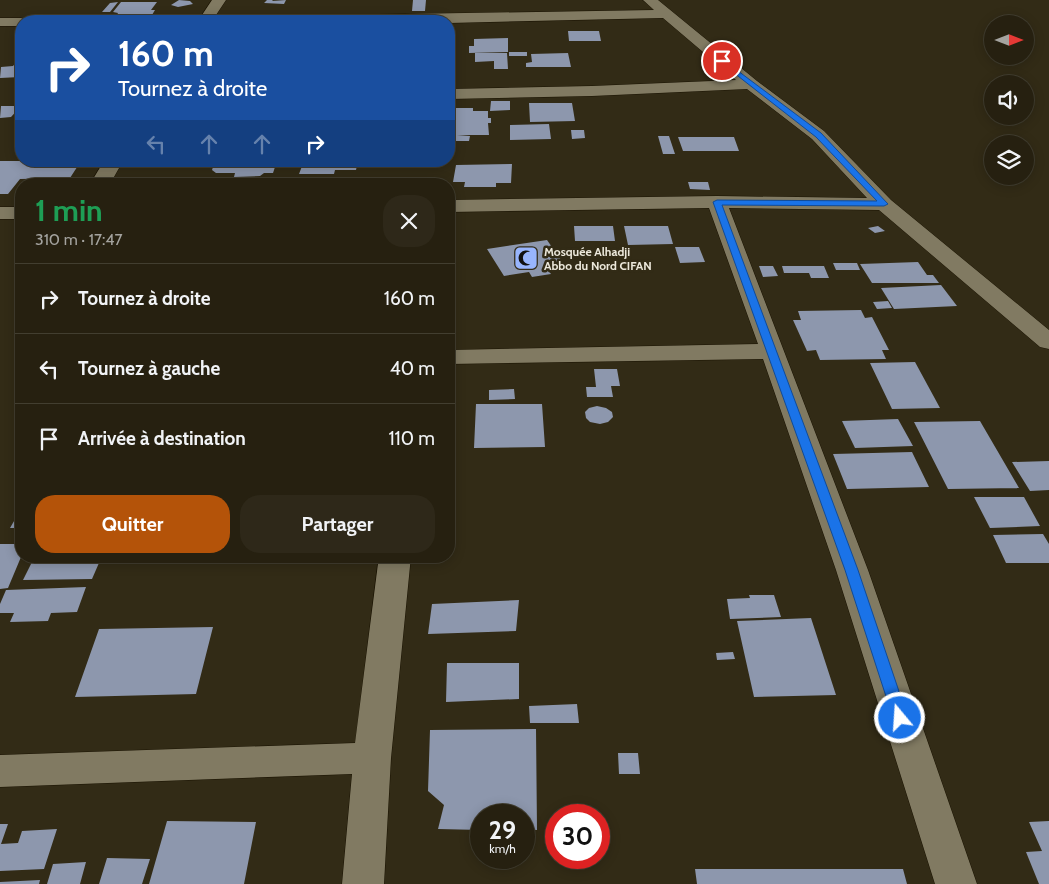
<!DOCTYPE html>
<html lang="fr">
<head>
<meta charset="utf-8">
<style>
	body { margin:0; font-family:Cabin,sans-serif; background:#2e2819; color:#f1f3f6; height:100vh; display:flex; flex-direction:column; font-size:19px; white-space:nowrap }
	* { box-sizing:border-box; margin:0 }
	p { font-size:16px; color:#a4a39f }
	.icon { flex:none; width:28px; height:28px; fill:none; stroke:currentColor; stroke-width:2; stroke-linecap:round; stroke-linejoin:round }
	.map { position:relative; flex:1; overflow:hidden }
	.side { position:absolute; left:15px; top:178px; width:440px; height:385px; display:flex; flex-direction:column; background:#262010; border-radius:20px; box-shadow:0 2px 12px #0003,0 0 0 1px #423e30 }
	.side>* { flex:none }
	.banner { position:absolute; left:15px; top:15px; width:440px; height:152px; border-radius:20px; box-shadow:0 2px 12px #0003,0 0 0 1px #423e30; background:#1a4fa0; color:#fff; overflow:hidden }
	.needle { width:32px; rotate:90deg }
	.tools { position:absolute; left:984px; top:15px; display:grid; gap:10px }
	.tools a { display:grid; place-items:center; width:50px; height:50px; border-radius:50%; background:#262010; box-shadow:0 2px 12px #0003,0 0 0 1px #423e30; font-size:25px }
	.speed { position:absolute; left:470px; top:804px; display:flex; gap:10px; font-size:25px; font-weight:700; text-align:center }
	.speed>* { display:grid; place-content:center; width:65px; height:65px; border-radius:50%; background:#262010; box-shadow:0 2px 12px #0003,0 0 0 1px #423e30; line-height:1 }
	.speed small { font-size:12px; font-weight:400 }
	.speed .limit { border:8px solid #d22; background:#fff; color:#111 }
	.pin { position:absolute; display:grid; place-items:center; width:42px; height:42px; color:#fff; margin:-21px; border:2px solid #fff; border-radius:50%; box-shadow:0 1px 5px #0007 }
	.me { position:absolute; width:55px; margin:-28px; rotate:342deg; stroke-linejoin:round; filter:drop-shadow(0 0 4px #0008) }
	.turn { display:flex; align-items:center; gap:18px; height:105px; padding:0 20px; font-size:22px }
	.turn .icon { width:65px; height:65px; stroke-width:2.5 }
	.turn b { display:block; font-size:35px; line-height:42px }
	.lanes { display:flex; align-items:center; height:48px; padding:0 20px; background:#0003; justify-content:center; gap:25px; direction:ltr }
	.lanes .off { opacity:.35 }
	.round { display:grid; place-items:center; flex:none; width:52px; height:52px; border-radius:20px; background:#2e2819 }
	.summary { display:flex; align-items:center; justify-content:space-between; height:85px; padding:0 20px }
	h1 { font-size:30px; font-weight:800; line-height:38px; color:#1e9e55 }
	.button { display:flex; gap:10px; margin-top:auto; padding:10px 20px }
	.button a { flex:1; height:58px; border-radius:20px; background:#b45309; color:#fff; font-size:20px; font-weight:800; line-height:58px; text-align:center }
	.button a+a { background:#2e2819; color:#f1f3f6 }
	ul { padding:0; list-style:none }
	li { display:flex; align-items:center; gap:15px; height:70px; padding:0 20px; border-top:1px solid #423e30 }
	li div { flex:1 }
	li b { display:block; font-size:19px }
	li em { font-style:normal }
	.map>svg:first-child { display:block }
	.building { fill:#8d97ad }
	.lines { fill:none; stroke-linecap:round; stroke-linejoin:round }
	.minor-casing { stroke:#1a1302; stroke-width:1 }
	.minor { fill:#817a62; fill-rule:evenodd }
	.route { fill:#1a73e8; stroke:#114b97 }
	.labels { text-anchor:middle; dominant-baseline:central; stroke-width:5; stroke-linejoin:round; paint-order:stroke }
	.far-poi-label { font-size:12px; font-weight:bold; fill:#ece8db; stroke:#322b16; text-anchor:start }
</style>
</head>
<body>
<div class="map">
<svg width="1049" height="884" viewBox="0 0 1049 884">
	<rect width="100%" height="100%" fill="#322b16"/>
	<!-- building -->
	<path class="building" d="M179,0L190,1L193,4L178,7L171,5Z
		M267,0H273L272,1L286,0L284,4L264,3Z
		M413,0H426L425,11H412Z
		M118,2L110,12H102L110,3Z
		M121,2H157L151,10H155L152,15L138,16L117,15L118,13L113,12Z
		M568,31H599L601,41H569Z
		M508,38V52L469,53V46H474V39Z
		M509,52H527V56H509Z
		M475,53H507L508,69H494V61L475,62Z
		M568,53L571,67H526V63L532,62L531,54Z
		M18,60H21V79H17L20,77L0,78L1,67L13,66Z
		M491,101H510V110L490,111Z
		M529,103H572L575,121L530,122Z
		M1,106H21L11,117L0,118Z
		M451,108H473V111H488V118H491V123H488L489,135H457L470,136L469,141H449V111H451Z
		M549,124L551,139L510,140V125Z
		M571,130H584L585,138L572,139Z
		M658,136H669L675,154H663Z
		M678,137H734L739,151H683Z
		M0,161H81L70,178L20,179L8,194H0Z
		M215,161H277L273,173H264L260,176L234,177L235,173H216L212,170Z
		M304,161H358L356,170H335L334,174H299Z
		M512,164L511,183H496V187H464L465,182H453L456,165Z
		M688,182H708L710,190L690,189Z
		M574,226H613L615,241H575Z
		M624,226H668L673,244L628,245Z
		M878,226L885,231L875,233L868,228Z
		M547,240L566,267L548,270L551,274L532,277L529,272L504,276L487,249Z
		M675,247H699L705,262L680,263Z
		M918,262L927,275H933L939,283H872L860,264Z
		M833,263H857L860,270H836Z
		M759,266H773L778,276L763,277Z
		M782,266H824L829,278H811L809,273H784Z
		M941,285L957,306L894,309L881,288Z
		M888,301L892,308L877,309L873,302Z
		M861,310L865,318L872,317L889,350H882L886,359L820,360L816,350L807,351L793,320H801L798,311Z
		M915,362L940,408L892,409L870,363Z
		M594,369H617L620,386H611L613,397H587L586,387H596Z
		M514,389L515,399L489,400V390Z
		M476,404H542L545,447L474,448Z
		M597,406L606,408L612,412L613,417L608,422L600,424L590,422L586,418L585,412L589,408Z
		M898,419L913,446L855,448L842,421Z
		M980,421L1019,488L948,489L914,422Z
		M912,452L929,487L847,489L833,454Z
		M1049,461V490L1030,491L1012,462Z
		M974,497H1024L1040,526L990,528Z
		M21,509V528H10Z
		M1043,534L1049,544V563H1006L993,535Z
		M0,544H21V557L8,588L0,589Z
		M35,556H102L92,579L23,580Z
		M86,587L77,612L51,613L48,621L10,622L14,613H0V604L6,590Z
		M749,595H774L781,617L730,619L727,599L750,598Z
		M519,600L516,631L428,634L432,604Z
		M811,618L836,695L754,697L737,621Z
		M213,627L196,694L75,697L99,629Z
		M733,652L735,659L717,660L716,653Z
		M447,663H519V699L446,702Z
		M577,704L579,723H530L529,706Z
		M536,729L537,830H524V815H481V830L438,829L444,805L428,791L430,730Z
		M618,753H638L640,774H619Z
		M167,821L256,822L244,884H149Z
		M1049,821V884H1039L1026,852L1042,851L1029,822Z
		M0,824H8L1,844L18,843L22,831L57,829L44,869L0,871Z
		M107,858L150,859L142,884H99Z
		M86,862L80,884H47L53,864Z
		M695,869H903L907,884H697Z
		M40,880L39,884H0V882Z"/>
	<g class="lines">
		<!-- minor casing -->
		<g class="minor-casing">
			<path id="minor" d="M212,0H226L212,21H198Z
				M643,0H658L757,81L824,131L891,200L1049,330V349L1040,347L879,210L729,208L868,570L977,884H935L836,570L763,359L449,364V350L758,344L709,208L449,212V200L717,196L867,198L812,139L747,89L592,96L449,99V89L592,86L736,80L663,18L449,23V21H221L223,18L228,17L654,10Z
				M0,18H21L28,21H21V26H0Z
				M104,161H123L110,184H90Z
				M0,207H21V219H0Z
				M379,556H411L391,758L384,884H342L352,774L0,787V755L355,743Z"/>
		</g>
		<!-- minor -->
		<use href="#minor" class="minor"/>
	</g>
	<!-- route -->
	<path class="route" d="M722,59L821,133L888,204L884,206L722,205L858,570L908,718L906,722L900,724L895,722L893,718L845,570L713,202L717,200L877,201L816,137L720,62L719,61Z"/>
	<!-- icons -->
	<defs>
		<g id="mosque-square" transform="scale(1.25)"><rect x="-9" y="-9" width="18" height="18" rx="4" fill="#98b5fd" stroke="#322b16"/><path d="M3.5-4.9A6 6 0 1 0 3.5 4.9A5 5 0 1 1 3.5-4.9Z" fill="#111"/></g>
	</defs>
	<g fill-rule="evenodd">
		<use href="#mosque-square" x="526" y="258"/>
	</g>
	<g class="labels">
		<!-- far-poi labels -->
		<g class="far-poi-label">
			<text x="544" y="251">Mosquée Alhadji<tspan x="544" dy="14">Abbo du Nord CIFAN</tspan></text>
		</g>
	</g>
</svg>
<div class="tools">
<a><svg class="needle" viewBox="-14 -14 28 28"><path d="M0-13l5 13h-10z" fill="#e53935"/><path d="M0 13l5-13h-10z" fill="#a4a39f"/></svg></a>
<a><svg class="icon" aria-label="sound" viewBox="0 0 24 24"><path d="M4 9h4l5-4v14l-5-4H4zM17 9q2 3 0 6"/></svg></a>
<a><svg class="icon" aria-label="layers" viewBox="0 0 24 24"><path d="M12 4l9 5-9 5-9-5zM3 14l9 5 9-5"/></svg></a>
</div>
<div class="speed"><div>29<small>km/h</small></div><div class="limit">30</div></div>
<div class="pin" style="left:722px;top:61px;background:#d93025"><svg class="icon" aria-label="arrive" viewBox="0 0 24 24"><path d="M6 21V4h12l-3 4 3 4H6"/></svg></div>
<svg class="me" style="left:900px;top:718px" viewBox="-20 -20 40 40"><circle r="17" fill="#1a73e8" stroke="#fff" stroke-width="3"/><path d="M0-11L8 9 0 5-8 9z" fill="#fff"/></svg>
<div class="banner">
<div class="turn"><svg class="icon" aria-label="right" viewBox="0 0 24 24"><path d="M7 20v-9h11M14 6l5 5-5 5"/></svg><div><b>160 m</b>Tournez à droite</div></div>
<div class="lanes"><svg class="icon off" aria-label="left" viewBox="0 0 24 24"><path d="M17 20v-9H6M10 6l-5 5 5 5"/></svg><svg class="icon off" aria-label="ahead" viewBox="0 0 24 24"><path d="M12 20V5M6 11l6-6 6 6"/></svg><svg class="icon off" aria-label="ahead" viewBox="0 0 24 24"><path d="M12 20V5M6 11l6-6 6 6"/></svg><svg class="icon" aria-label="right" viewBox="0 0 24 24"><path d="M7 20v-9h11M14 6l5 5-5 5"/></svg></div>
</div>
<section class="side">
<div class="summary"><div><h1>1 min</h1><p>310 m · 17:47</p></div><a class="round"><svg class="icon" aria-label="close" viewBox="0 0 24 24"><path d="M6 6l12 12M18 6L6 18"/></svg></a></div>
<ul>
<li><svg class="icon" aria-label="right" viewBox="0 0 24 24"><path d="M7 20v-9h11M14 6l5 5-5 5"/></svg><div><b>Tournez à droite</b></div><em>160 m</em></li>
<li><svg class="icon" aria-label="left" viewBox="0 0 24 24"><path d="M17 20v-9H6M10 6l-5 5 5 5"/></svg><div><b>Tournez à gauche</b></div><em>40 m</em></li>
<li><svg class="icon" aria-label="arrive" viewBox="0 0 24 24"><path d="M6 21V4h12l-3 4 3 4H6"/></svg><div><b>Arrivée à destination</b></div><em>110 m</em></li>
</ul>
<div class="button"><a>Quitter</a><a>Partager</a></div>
</section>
</div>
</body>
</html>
